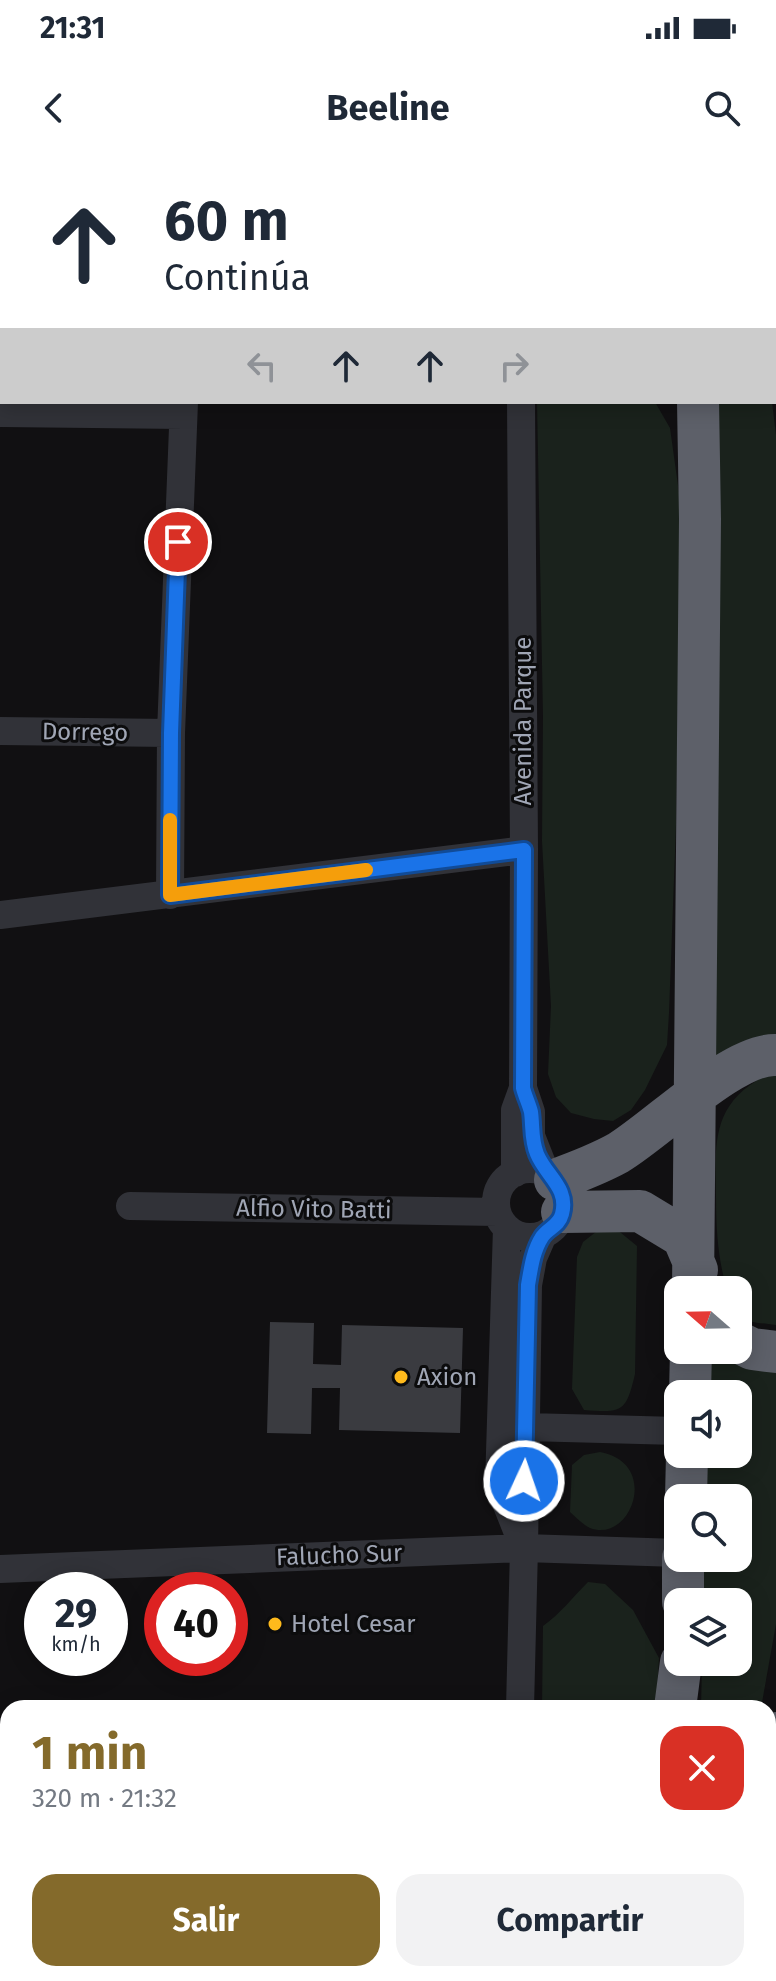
<!DOCTYPE html>
<html lang="es">
<head>
<meta charset="utf-8">
<style>
	body { margin:0; font-family:"Fira Sans",sans-serif; background:#f2f2f3; color:#1f2937; height:100vh; display:flex; flex-direction:column; font-size:30px; white-space:nowrap }
	* { box-sizing:border-box; margin:0 }
	p { font-size:26px; color:#747a83 }
	.icon { flex:none; width:44px; height:44px; fill:none; stroke:currentColor; stroke-width:2; stroke-linecap:round; stroke-linejoin:round }
	.map { position:relative; flex:1; overflow:hidden }
	.drawer { position:absolute; left:0px; top:1540px; width:776px; height:282px; display:flex; flex-direction:column; background:#fff; border-radius:24px 24px 0 0; box-shadow:0 4px 20px #0003 }
	.drawer>* { flex:none }
	.banner { position:absolute; left:0px; top:0px; width:776px; height:244px; box-shadow:0 4px 20px #0003; background:#fff; color:#1f2937; overflow:hidden }
	.needle { width:52px; rotate:290deg }
	.buttons { position:absolute; left:664px; top:1116px; display:grid; gap:16px }
	.buttons a { display:grid; place-items:center; width:88px; height:88px; border-radius:16px; background:#fff; box-shadow:0 4px 20px #0003; font-size:40px }
	.speed { position:absolute; left:24px; top:1412px; display:flex; gap:16px; font-size:40px; font-weight:700; text-align:center }
	.speed>* { display:grid; place-content:center; width:104px; height:104px; border-radius:50%; background:#fff; box-shadow:0 4px 20px #0003; line-height:1 }
	.speed small { font-size:20px; font-weight:400 }
	.speed .limit { border:12px solid #d22; background:#fff; color:#111 }
	.pin { position:absolute; display:grid; place-items:center; width:68px; height:68px; color:#fff; margin:-34px; border:4px solid #fff; border-radius:50%; box-shadow:0 2px 8px #0007 }
	.me { position:absolute; width:88px; margin:-44px; rotate:3deg; stroke-linejoin:round; filter:drop-shadow(0 0 6px #0008) }
	.turn { display:flex; align-items:center; gap:28px; height:168px; padding:0 32px; font-size:36px }
	.turn .icon { width:104px; height:104px; stroke-width:2.5 }
	.turn b { display:block; font-size:56px; line-height:68px }
	.lanes { display:flex; align-items:center; height:76px; padding:0 32px; background:#0003; justify-content:center; gap:40px; direction:ltr }
	.lanes .off { opacity:.35 }
	.round { display:grid; place-items:center; flex:none; width:84px; height:84px; border-radius:24px; background:#f2f2f3 }
	.overview { display:flex; align-items:center; justify-content:space-between; height:136px; padding:0 32px }
	h1 { font-size:48px; font-weight:700; line-height:60px; color:#846a2b }
	.primary-button { display:flex; gap:16px; margin-top:auto; padding:16px 32px }
	.primary-button a { flex:1; height:92px; border-radius:24px; background:#846a2b; color:#fff; font-size:32px; font-weight:700; line-height:92px; text-align:center }
	.primary-button a+a { background:#f2f2f3; color:#1f2937 }
	.status { display:flex; justify-content:space-between; align-items:center; height:56px; padding:0 40px; background:#fff; direction:ltr }
	.status svg { height:22px; fill:currentColor }
	header { display:flex; justify-content:space-between; align-items:center; height:104px; padding:0 32px; background:#fff; font-size:36px; font-weight:700 }
	.map>svg:first-child { display:block }
	.green { fill:#1a221c }
	.building { fill:#3a3b40 }
	.lines { fill:none; stroke-linecap:round; stroke-linejoin:round }
	.path { stroke:#37393f; stroke-width:5; stroke-dasharray:4 6; stroke-linecap:butt }
	.minor { stroke:#313238; stroke-width:28 }
	.highway { stroke:#5d6069; stroke-width:42 }
	.route-casing { stroke:#114b97; stroke-width:20 }
	.route { stroke:#1a73e8; stroke-width:14 }
	.slow { stroke:#f59e0b; stroke-width:14 }
	.poi-dot { fill:#ffba1c; stroke:#0c0c0d; stroke-width:3 }
	.labels { text-anchor:middle; dominant-baseline:central; stroke-width:6; stroke-linejoin:round; paint-order:stroke }
	.street-label { font-size:24px; fill:#a0a6b5; stroke:#0c0c0d }
	.poi-label { font-size:24px; fill:#a0a6b5; stroke:#0c0c0d; text-anchor:start }
</style>
</head>
<body>
<div class="status"><b>21:31</b><svg viewBox="0 0 49 12"><path d="M0 12V9h3v3zM5 12V6h3v6zM10 12V3h3v9zM15 12V0h3v12zM26 1h20v11H26zM47 4h2v5h-2z"/></svg></div>
<header><svg class="icon" aria-label="back" viewBox="0 0 24 24"><path d="M15 5l-7 7 7 7"/></svg>Beeline<svg class="icon" aria-label="search" viewBox="0 0 24 24"><circle cx="10" cy="10" r="6"/><path d="M15 15l6 6"/></svg></header>
<div class="map">
<svg width="776" height="1821" viewBox="0 0 776 1821">
	<rect width="100%" height="100%" fill="#111012"/>
	<!-- green -->
	<path class="green" d="M0,0H169L2,2V231Z
		M537,242H655L670,268L681,347L676,665L669,853L667,885L645,930L631,950L613,961L594,959L571,953L556,937L548,914L551,846L542,681L543,556Z
		M712,242H772L776,275V878L715,899Z
		M767,915H776V1165C744,1161 738,1164 738,1130H727C718,1099 716,1070 716,1037C715,983 711,943 767,915Z
		M601,1068H615L637,1086L635,1214C626,1252 623,1253 584,1250L572,1229L577,1097L583,1082Z
		M709,1190H726L776,1207V1464L761,1548H701L702,1502H738V1442H703L704,1398H738V1338H706L707,1294H738V1234H708Z
		M600,1292C661,1303 631,1384 590,1368C583,1365 576,1357 570,1352L572,1305L584,1295Z
		M588,1422L605,1424L633,1450L659,1498L656,1548H542L543,1466C561,1453 572,1438 588,1422Z"/>
	<!-- building -->
	<path class="building" d="M270,1162L314,1163L313,1204L341,1205L342,1165L463,1168L460,1273L339,1270L340,1228H312L311,1274L267,1273Z"/>
	<g class="lines">
		<!-- path -->
		<path class="path" d="M18,2V0
			M0,25L2,24
			M0,40L2,41
			M0,161L2,162"/>
		<!-- minor -->
		<path class="minor" d="M193,2V0
			M521,242L524,690L523,928
			M0,253L183,255
			M0,571L171,573
			M170,735L171,573L184,242
			M0,755L524,690
			M496 1043a34 34 0 1 1 68 0a34 34 0 1 1-68 0Z
			M515,1013V950L523,928L531,952V976L546,1014
			M130,1046L497,1052
			M507,1068L499,1325L524,1388L528,1125L533,1098L543,1075
			M527,1267L678,1271
			M0,1409L524,1388L678,1393
			M520,1548L524,1388
			M113,1814V1821
			M253,1814V1821
			M511,1821L512,1814"/>
		<!-- highway -->
		<path class="highway" d="M512,0L513,2
			M681,0V2
			M753,0L754,2
			M774,157L776,173
			M555,1020C577,1012 598,1004 618,993C658,969 733,893 776,895
			M562,1052L640,1051L683,1077L697,1110
			M693,1130L700,359L698,242
			M738,1182L752,1189L776,1192
			M690,1234L691,1190
			M686,1338L687,1294
			M683,1442V1398
			M675,1548L681,1502
			M768,1623L776,1573
			M602,1821L605,1814
			M675,1821V1814
			M754,1821V1814"/>
	</g>
	<g class="lines">
		<!-- route casing -->
		<g class="route-casing">
			<path id="route" d="M178,382L171,573L170,735L524,690L523,928C525,936 529,944 531,952C533,967 531,979 537,994C546,1016 569,1028 562,1054C559,1066 548,1068 542,1077C533,1091 531,1108 528,1125L524,1321"/>
		</g>
		<!-- route -->
		<use href="#route" class="route"/>
		<!-- slow -->
		<path class="slow" d="M170,660V735L366,710"/>
	</g>
	<!-- markers -->
	<g class="poi-dot">
		<circle cx="401" cy="1217" r="8"/>
		<circle cx="275" cy="1464" r="8"/>
	</g>
	<g class="labels">
		<!-- street labels -->
		<g class="street-label">
			<text transform="translate(523 561) rotate(-90)">Avenida Parque</text>
			<text transform="translate(85 572) rotate(1)">Dorrego</text>
			<text transform="translate(314 1049) rotate(1)">Alfio Vito Batti</text>
			<text transform="translate(339 1395) rotate(-2)">Falucho Sur</text>
		</g>
		<!-- poi labels -->
		<g class="poi-label">
			<text x="417" y="1217">Axion</text>
			<text x="291" y="1464">Hotel Cesar</text>
		</g>
	</g>
</svg>
<div class="buttons">
<a><svg class="needle" viewBox="-14 -14 28 28"><path d="M0-13l5 13h-10z" fill="#e53935"/><path d="M0 13l5-13h-10z" fill="#747a83"/></svg></a>
<a><svg class="icon" aria-label="sound" viewBox="0 0 24 24"><path d="M4 9h4l5-4v14l-5-4H4zM17 9q2 3 0 6"/></svg></a>
<a><svg class="icon" aria-label="search" viewBox="0 0 24 24"><circle cx="10" cy="10" r="6"/><path d="M15 15l6 6"/></svg></a>
<a><svg class="icon" aria-label="layers" viewBox="0 0 24 24"><path d="M12 4l9 5-9 5-9-5zM3 14l9 5 9-5"/></svg></a>
</div>
<div class="speed"><div>29<small>km/h</small></div><div class="limit">40</div></div>
<div class="pin" style="left:178px;top:382px;background:#d93025"><svg class="icon" aria-label="arrive" viewBox="0 0 24 24"><path d="M6 21V4h12l-3 4 3 4H6"/></svg></div>
<svg class="me" style="left:524px;top:1321px" viewBox="-20 -20 40 40"><circle r="17" fill="#1a73e8" stroke="#fff" stroke-width="3"/><path d="M0-11L8 9 0 5-8 9z" fill="#fff"/></svg>
<div class="banner">
<div class="turn"><svg class="icon" aria-label="ahead" viewBox="0 0 24 24"><path d="M12 20V5M6 11l6-6 6 6"/></svg><div><b>60 m</b>Continúa</div></div>
<div class="lanes"><svg class="icon off" aria-label="left" viewBox="0 0 24 24"><path d="M17 20v-9H6M10 6l-5 5 5 5"/></svg><svg class="icon" aria-label="ahead" viewBox="0 0 24 24"><path d="M12 20V5M6 11l6-6 6 6"/></svg><svg class="icon" aria-label="ahead" viewBox="0 0 24 24"><path d="M12 20V5M6 11l6-6 6 6"/></svg><svg class="icon off" aria-label="right" viewBox="0 0 24 24"><path d="M7 20v-9h11M14 6l5 5-5 5"/></svg></div>
</div>
<section class="drawer">
<div class="overview"><div><h1>1 min</h1><p>320 m · 21:32</p></div><a class="round" style="background:#d93025;color:#fff"><svg class="icon" aria-label="close" viewBox="0 0 24 24"><path d="M6 6l12 12M18 6L6 18"/></svg></a></div>
<div class="primary-button"><a>Salir</a><a>Compartir</a></div>
</section>
</div>
</body>
</html>
